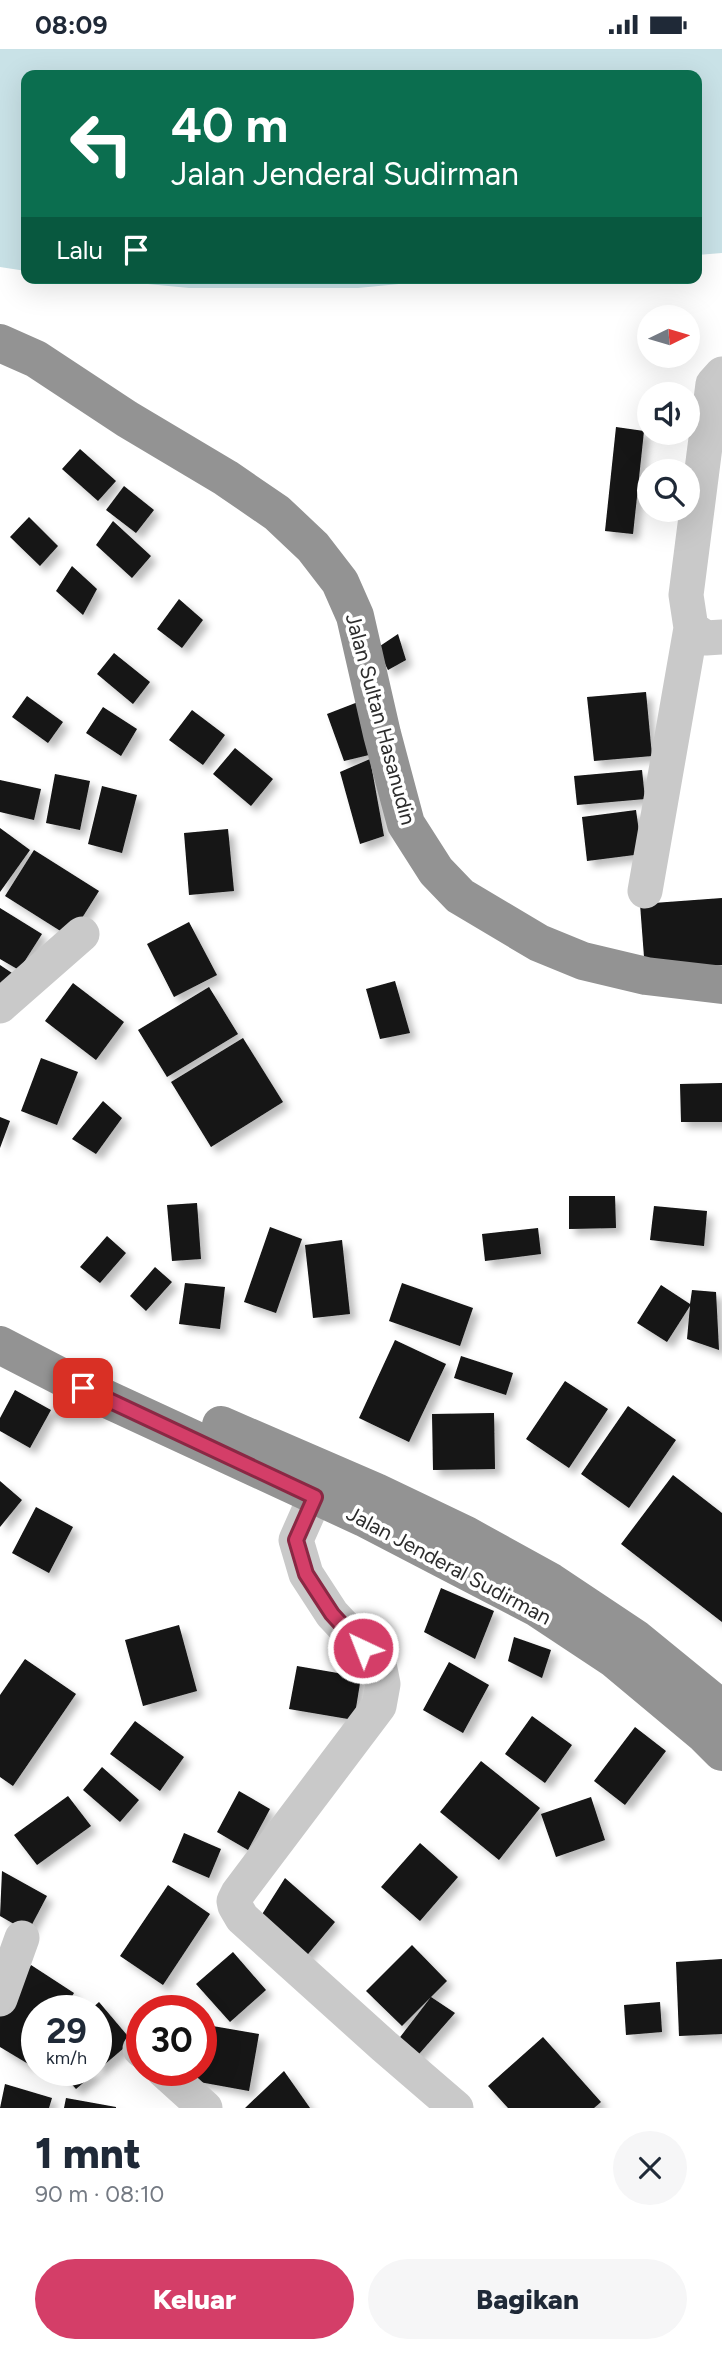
<!DOCTYPE html>
<html lang="id">
<head>
<meta charset="utf-8">
<style>
	body { margin:0; font-family:Figtree,sans-serif; background:#f6f6f7; color:#1f2937; height:100vh; display:flex; flex-direction:column; font-size:26px; white-space:nowrap }
	* { box-sizing:border-box; margin:0 }
	p { font-size:23px; color:#747a83 }
	.icon { flex:none; width:38px; height:38px; fill:none; stroke:currentColor; stroke-width:2; stroke-linecap:round; stroke-linejoin:round }
	.map { position:relative; height:2059px; overflow:hidden }
	.side { display:flex; flex-direction:column; background:#fff; flex:1 }
	.side>* { flex:none }
	.hud { position:absolute; left:21px; top:21px; width:681px; height:214px; border-radius:14px; box-shadow:0 7px 28px #0002; background:#0b6e4f; color:#fff; overflow:hidden }
	.needle { width:46px; rotate:85deg }
	.buttons { position:absolute; left:637px; top:256px; display:grid; gap:14px }
	.buttons a { display:grid; place-items:center; width:63px; height:63px; border-radius:50%; background:#fff; box-shadow:0 7px 28px #0002; font-size:35px }
	.speed { position:absolute; left:21px; top:1946px; display:flex; gap:14px; font-size:35px; font-weight:700; text-align:center }
	.speed>* { display:grid; place-content:center; width:91px; height:91px; border-radius:50%; background:#fff; box-shadow:0 7px 28px #0002; line-height:1 }
	.speed small { font-size:18px; font-weight:400 }
	.speed .limit { border:10px solid #d22; background:#fff; color:#111 }
	.pin { position:absolute; display:grid; place-items:center; width:60px; height:60px; color:#fff; margin:-30px; border-radius:14px; box-shadow:0 4px 10px #0006 }
	.me { position:absolute; width:77px; margin:-38px; rotate:317deg; stroke-linejoin:round; filter:drop-shadow(0 0 5px #0008) }
	.turn { display:flex; align-items:center; gap:24px; height:147px; padding:0 35px; font-size:32px }
	.turn .icon { width:91px; height:91px; stroke-width:2.5 }
	.turn b { display:block; font-size:49px; line-height:60px }
	.then { display:flex; align-items:center; height:66px; padding:0 35px; background:#0003; gap:14px; font-size:26px }
	.round { display:grid; place-items:center; flex:none; width:74px; height:74px; border-radius:37px; background:#f6f6f7 }
	.head { display:flex; align-items:center; justify-content:space-between; height:119px; padding:0 35px }
	h1 { font-size:42px; font-weight:800; line-height:52px }
	.button { display:flex; gap:14px; margin-top:auto; padding:14px 35px }
	.button a { flex:1; height:80px; border-radius:42px; background:#d43e68; color:#fff; font-size:28px; font-weight:800; line-height:80px; text-align:center }
	.button a+a { background:#f6f6f7; color:#1f2937 }
	.status { display:flex; justify-content:space-between; align-items:center; height:49px; padding:0 35px; background:#fff; direction:ltr }
	.status svg { height:19px; fill:currentColor }
	.map>svg:first-child { display:block }
	.water { fill:#c9e2e7 }
	.building { fill:#131313; filter:url(#shadow) }
	.lines { fill:none; stroke-linecap:round; stroke-linejoin:round }
	.minor { stroke:#c9c9c9; stroke-width:35 }
	.highway { stroke:#939393; stroke-width:38 }
	.route-casing { stroke:#8a2844; stroke-width:18 }
	.route { stroke:#d43e68; stroke-width:12 }
	.labels { text-anchor:middle; dominant-baseline:central; stroke-width:7; stroke-linejoin:round; paint-order:stroke }
	.street-label { font-size:21px; fill:#2c2c2c; stroke:#fff }
</style>
</head>
<body>
<div class="status"><b>08:09</b><svg viewBox="0 0 49 12"><path d="M0 12V9h3v3zM5 12V6h3v6zM10 12V3h3v9zM15 12V0h3v12zM26 1h20v11H26zM47 4h2v5h-2z"/></svg></div>
<div class="map">
<svg width="722" height="2059" viewBox="0 0 722 2059">
	<defs>
		<filter id="shadow"><feDropShadow dx="6" dy="6" stdDeviation="3.5" flood-color="#0004"/></filter>
	</defs>
	<rect width="100%" height="100%" fill="#fff"/>
	<!-- water -->
	<path class="water" d="M0,0H722V204L697,206L696,26H26V222L0,218Z
		M86,229H460L358,239H189Z"/>
	<!-- building -->
	<path class="building" d="M616,378L644,382L633,485L605,482Z
		M80,400L116,432L98,452L62,420Z
		M124,437L154,461L136,484L106,461Z
		M29,468L58,497L40,517L10,488Z
		M113,472L151,507L132,529L96,496Z
		M72,517L97,540L83,566L56,542Z
		M179,550L203,571L182,599L157,580Z
		M398,585L406,611L388,621L377,599Z
		M114,604L150,633L133,655L97,625Z
		M646,643L652,707L594,712L587,648Z
		M27,647L63,673L48,694L12,668Z
		M358,653L373,705L344,712L327,665Z
		M103,658L137,680L121,707L86,684Z
		M192,661L225,686L203,716L169,691Z
		M235,699L273,730L251,757L213,725Z
		M370,710L384,787L360,795L340,723Z
		M642,721L645,750L577,756L574,727Z
		M55,725L90,732L80,781L46,774Z
		M0,731L41,740L34,771L0,763Z
		M102,737L137,746L122,804L88,795Z
		M636,761L642,805L587,812L582,768Z
		M0,779L30,801L0,843Z
		M228,780L234,842L189,846L184,784Z
		M34,801L99,842L70,888L5,847Z
		M722,849V916L645,921L640,855Z
		M0,859L42,885L19,921L0,910Z
		M189,873L217,926L174,948L147,895Z
		M0,916L12,924L0,941Z
		M395,932L410,984L380,990L366,940Z
		M73,934L124,973L96,1011L45,972Z
		M209,938L238,985L167,1028L138,981Z
		M243,989L283,1053L211,1098L171,1033Z
		M41,1009L78,1023L57,1076L21,1062Z
		M722,1034V1073H681L680,1035Z
		M103,1052L122,1069L96,1105L72,1090Z
		M0,1068L10,1072L0,1099Z
		M569,1147H615L616,1179L569,1180Z
		M197,1154L201,1210L172,1212L167,1156Z
		M654,1157L707,1162L704,1197L650,1191Z
		M270,1178L302,1190L276,1264L244,1253Z
		M538,1179L541,1205L485,1212L482,1185Z
		M107,1187L126,1204L100,1234L80,1218Z
		M342,1191L350,1265L313,1269L305,1196Z
		M155,1218L172,1233L146,1262L130,1247Z
		M185,1234L225,1238L220,1280L179,1275Z
		M402,1234L473,1259L460,1297L389,1272Z
		M661,1236L690,1255L692,1241L716,1243L719,1301L687,1290L690,1257L667,1293L637,1274Z
		M395,1291L446,1315L409,1393L359,1369Z
		M461,1307L513,1324L506,1346L454,1329Z
		M565,1332L608,1360L569,1419L526,1390Z
		M15,1341L51,1361L30,1399L0,1382V1369Z
		M628,1357L676,1391L629,1459L581,1425Z
		M494,1364L495,1420L433,1421L432,1365Z
		M673,1426L722,1464V1573L621,1495Z
		M0,1432L22,1451L0,1478Z
		M36,1458L73,1478L49,1524L12,1504Z
		M441,1539L494,1562L475,1610L424,1583Z
		M179,1576L197,1642L143,1657L125,1591Z
		M514,1588L551,1601L542,1629L508,1612Z
		M25,1610L76,1645L13,1737L0,1728V1646Z
		M449,1613L489,1636L463,1684L423,1661Z
		M297,1617L361,1628L354,1671L289,1660Z
		M532,1667L572,1696L545,1734L505,1705Z
		M135,1672L184,1708L160,1742L110,1705Z
		M635,1678L666,1702L625,1756L594,1732Z
		M481,1712L540,1759L499,1811L440,1763Z
		M102,1718L139,1751L120,1773L83,1741Z
		M239,1742L270,1760L248,1801L217,1783Z
		M68,1747L91,1777L37,1816L14,1786Z
		M591,1748L605,1791L556,1808L541,1765Z
		M184,1784L221,1800L209,1829L172,1813Z
		M420,1794L458,1828L420,1872L381,1838Z
		M2,1822L47,1847L28,1883L0,1867Z
		M285,1829L335,1873L298,1917L254,1878Z
		M168,1836L210,1865L163,1936L120,1907Z
		M412,1896L447,1932L431,1948L455,1964L412,2013L394,1996L431,1948L402,1977L366,1942Z
		M233,1903L266,1941L230,1973L196,1935Z
		M722,1910V1985L679,1987L676,1913Z
		M31,1916L74,1944L63,1962H37V2005L30,2016L0,1998V1966Z
		M99,1953L132,1992L76,2040L59,2021H96V1962H89Z
		M660,1953L662,1983L626,1986L624,1956Z
		M201,1975L259,1985L249,2042L183,2030L184,2021H201Z
		M543,1988L601,2053L594,2059H508L488,2037Z
		M284,2022L310,2059H245Z
		M5,2035L52,2049L49,2059H0Z
		M66,2049L116,2058V2059H64Z"/>
	<g class="lines">
		<!-- minor -->
		<path class="minor" d="M722,325L713,335L686,546L691,579L706,589L722,588
			M645,842L691,579
			M0,957L82,885
			M315,1448L296,1491L306,1525L332,1565L379,1615L383,1635L379,1657L238,1844L234,1852L235,1857L242,1869L384,1997L456,2059
			M0,1950L22,1889
			M140,2000L142,2002
			M163,2021L205,2059"/>
		<!-- highway -->
		<path class="highway" d="M0,294L36,310L127,370L226,429L277,464L313,498L340,533L355,567L382,685L406,775L436,822L460,847L539,894L583,912L646,927L722,936
			M0,1296L83,1339L364,1469L537,1559L614,1610L705,1686L722,1703
			M221,1376L376,1443L466,1486L551,1533L635,1589L722,1660"/>
	</g>
	<g class="lines">
		<!-- route casing -->
		<g class="route-casing">
			<path id="route" d="M83,1339L315,1448L296,1491L306,1525L332,1565L363,1599"/>
		</g>
		<!-- route -->
		<use href="#route" class="route"/>
	</g>
	<g class="labels">
		<!-- street labels -->
		<g class="street-label">
			<text transform="translate(381 670) rotate(75)">Jalan Sultan Hasanudin</text>
			<text transform="translate(449 1516) rotate(28)">Jalan Jenderal Sudirman</text>
		</g>
	</g>
</svg>
<div class="buttons">
<a><svg class="needle" viewBox="-14 -14 28 28"><path d="M0-13l5 13h-10z" fill="#e53935"/><path d="M0 13l5-13h-10z" fill="#747a83"/></svg></a>
<a><svg class="icon" aria-label="sound" viewBox="0 0 24 24"><path d="M4 9h4l5-4v14l-5-4H4zM17 9q2 3 0 6"/></svg></a>
<a><svg class="icon" aria-label="search" viewBox="0 0 24 24"><circle cx="10" cy="10" r="6"/><path d="M15 15l6 6"/></svg></a>
</div>
<div class="speed"><div>29<small>km/h</small></div><div class="limit">30</div></div>
<div class="pin" style="left:83px;top:1339px;background:#d93025"><svg class="icon" aria-label="arrive" viewBox="0 0 24 24"><path d="M6 21V4h12l-3 4 3 4H6"/></svg></div>
<svg class="me" style="left:363px;top:1599px" viewBox="-20 -20 40 40"><circle r="17" fill="#d43e68" stroke="#fff" stroke-width="3"/><path d="M0-11L8 9 0 5-8 9z" fill="#fff"/></svg>
<div class="hud">
<div class="turn"><svg class="icon" aria-label="left" viewBox="0 0 24 24"><path d="M17 20v-9H6M10 6l-5 5 5 5"/></svg><div><b>40 m</b>Jalan Jenderal Sudirman</div></div>
<div class="then">Lalu<svg class="icon" aria-label="arrive" viewBox="0 0 24 24"><path d="M6 21V4h12l-3 4 3 4H6"/></svg></div>
</div>
</div>
<section class="side">
<div class="head"><div><h1>1 mnt</h1><p>90 m · 08:10</p></div><a class="round"><svg class="icon" aria-label="close" viewBox="0 0 24 24"><path d="M6 6l12 12M18 6L6 18"/></svg></a></div>
<div class="button"><a>Keluar</a><a>Bagikan</a></div>
</section>
</body>
</html>
